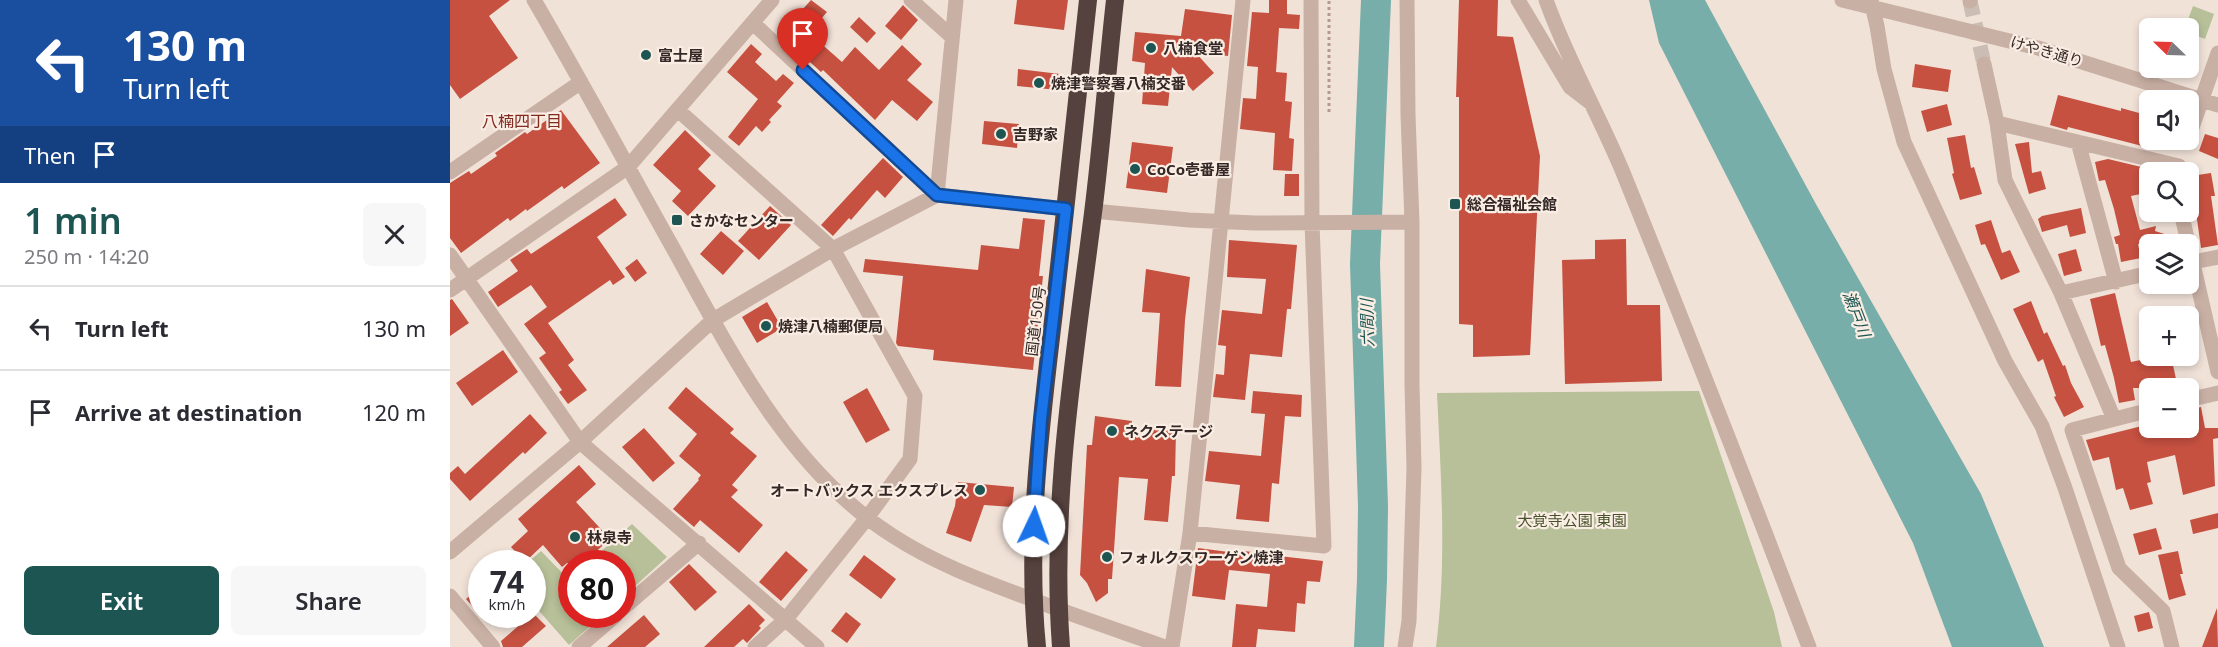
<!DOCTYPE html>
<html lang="en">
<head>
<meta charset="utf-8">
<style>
	body { margin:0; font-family:"Noto Sans","Noto Sans JP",sans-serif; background:#f7f7f7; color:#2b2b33; height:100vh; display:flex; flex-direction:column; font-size:22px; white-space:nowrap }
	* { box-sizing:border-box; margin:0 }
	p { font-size:20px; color:#7c7c81 }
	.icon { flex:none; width:33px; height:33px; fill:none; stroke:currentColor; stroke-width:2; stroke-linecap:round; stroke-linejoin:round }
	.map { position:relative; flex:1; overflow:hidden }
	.details { display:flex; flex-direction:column; background:#fff; width:450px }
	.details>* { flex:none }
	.top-card { background:#1a4fa0; color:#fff; overflow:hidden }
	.needle { width:39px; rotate:293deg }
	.fabs { position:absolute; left:1689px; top:18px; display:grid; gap:12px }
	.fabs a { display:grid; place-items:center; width:60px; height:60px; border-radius:9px; background:#fff; box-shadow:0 3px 9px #0003; font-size:30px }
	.speed { position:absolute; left:18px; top:550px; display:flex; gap:12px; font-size:30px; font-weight:700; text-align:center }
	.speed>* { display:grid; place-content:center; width:78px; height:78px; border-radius:50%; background:#fff; box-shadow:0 3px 9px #0003; line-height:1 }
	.speed small { font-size:15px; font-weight:400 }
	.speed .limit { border:9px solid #d22; background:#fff; color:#111 }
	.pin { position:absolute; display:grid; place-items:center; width:51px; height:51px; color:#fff; margin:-62px -26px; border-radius:50% 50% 50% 0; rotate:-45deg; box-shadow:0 0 6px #0007 }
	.pin .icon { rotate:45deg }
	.me { position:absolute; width:66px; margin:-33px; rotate:3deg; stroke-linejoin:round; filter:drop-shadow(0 0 4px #0008) }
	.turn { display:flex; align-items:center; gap:21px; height:126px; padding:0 24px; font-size:27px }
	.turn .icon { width:78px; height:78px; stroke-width:2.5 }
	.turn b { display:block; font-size:42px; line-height:51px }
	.then { display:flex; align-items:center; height:57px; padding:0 24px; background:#0003; gap:12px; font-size:22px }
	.round { display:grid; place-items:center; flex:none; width:63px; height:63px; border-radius:9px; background:#f7f7f7 }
	.summary { display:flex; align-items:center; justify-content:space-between; height:102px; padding:0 24px }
	h1 { font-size:36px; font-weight:600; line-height:45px; color:#1c5552 }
	.cta { display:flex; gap:12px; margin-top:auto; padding:12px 24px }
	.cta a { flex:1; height:69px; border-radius:9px; background:#1c5552; color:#fff; font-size:24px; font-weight:600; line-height:69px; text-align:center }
	.cta a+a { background:#f7f7f7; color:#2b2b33 }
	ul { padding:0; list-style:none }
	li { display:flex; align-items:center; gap:18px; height:84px; padding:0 24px; border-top:2px solid #e1e1e2 }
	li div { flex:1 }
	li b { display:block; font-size:22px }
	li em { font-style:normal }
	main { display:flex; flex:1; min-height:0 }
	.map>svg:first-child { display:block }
	.green { fill:#b7c098 }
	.water { fill:#77aea9 }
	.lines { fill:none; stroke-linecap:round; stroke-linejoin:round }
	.river { stroke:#77aea9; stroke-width:30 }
	.building { fill:#c65141 }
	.minor-tunnel { stroke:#cbbdb4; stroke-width:15; stroke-dasharray:15 8; stroke-linecap:butt }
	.path { stroke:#b49a8e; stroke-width:3; stroke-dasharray:3 3; stroke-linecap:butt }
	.minor { stroke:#c9b0a4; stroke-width:15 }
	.highway { stroke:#55413d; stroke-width:18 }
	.route-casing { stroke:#114b97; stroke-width:15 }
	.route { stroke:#1a73e8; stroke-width:10 }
	.poi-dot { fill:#1c5552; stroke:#f9ede4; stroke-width:2 }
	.labels { text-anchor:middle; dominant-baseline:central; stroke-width:4.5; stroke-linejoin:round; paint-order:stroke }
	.poi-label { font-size:15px; font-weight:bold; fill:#342826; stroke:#f9ede4; text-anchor:start }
	.street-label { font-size:15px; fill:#342826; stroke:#f9ede4 }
	.park-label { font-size:15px; fill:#48522a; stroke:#f9ede4 }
	.neighbourhood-label { font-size:16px; fill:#832a1f; stroke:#f9ede4 }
	.water-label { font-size:16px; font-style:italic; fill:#1c5552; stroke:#f9ede4 }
</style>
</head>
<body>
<main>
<section class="details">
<div class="top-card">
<div class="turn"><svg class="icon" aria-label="left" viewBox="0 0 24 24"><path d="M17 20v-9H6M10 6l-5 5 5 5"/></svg><div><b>130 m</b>Turn left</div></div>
<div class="then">Then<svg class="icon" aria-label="arrive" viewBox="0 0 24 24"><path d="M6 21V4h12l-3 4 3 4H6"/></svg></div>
</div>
<div class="summary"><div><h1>1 min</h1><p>250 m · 14:20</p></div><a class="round"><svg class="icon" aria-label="close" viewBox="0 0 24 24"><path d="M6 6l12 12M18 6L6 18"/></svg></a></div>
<ul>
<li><svg class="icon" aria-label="left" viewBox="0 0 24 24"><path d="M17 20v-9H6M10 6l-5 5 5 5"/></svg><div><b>Turn left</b></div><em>130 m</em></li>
<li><svg class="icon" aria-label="arrive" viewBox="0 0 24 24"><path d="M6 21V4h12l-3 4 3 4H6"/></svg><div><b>Arrive at destination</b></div><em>120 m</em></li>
</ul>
<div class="cta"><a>Exit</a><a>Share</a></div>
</section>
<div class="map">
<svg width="1768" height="647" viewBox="0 0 1768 647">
	<rect width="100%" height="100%" fill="#f1e2d8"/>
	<!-- green -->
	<path class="green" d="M1743,6L1764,14L1755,39L1739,33L1738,28H1735Z
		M1249,391L1324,612L1332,647H986C997,562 991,478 987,393Z
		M182,524L217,557L173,597L172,564H137Z
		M91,551L119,580L121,578L122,615H153L119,645L83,604L82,564H76Z"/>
	<!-- water -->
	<path class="water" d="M1199,0H1255L1367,206L1531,494L1594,647H1502L1463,543L1209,43Z"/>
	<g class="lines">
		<!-- river -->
		<path class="river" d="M919,647L922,580L923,506L915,264L926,0"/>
	</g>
	<!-- building -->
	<path class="building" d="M0,0H60L39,16L68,58L10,99L0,85Z
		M361,0L377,12L359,33L392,62L405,47L429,70L452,45L472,64L457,80L483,102L467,121L442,100L425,120L373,70L371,72L330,35Z
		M567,0H618L614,30L564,24Z
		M819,0H837V14L850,15L849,29L829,28L826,72L837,73L835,101L842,102L839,138L844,139L842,171L823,170L825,133L790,129L793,98L806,99L808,67L797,66L802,12L819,13Z
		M1009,0H1048L1047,36L1063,37L1090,156L1080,355L1023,357V325L1009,324V97H1006Z
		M453,5L468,20L451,40L435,26Z
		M735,9L782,15L778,56L745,52L764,73L743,91L722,67L718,106L692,104L695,63L682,61L685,32L731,36Z
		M409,17L426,33L417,43L400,27Z
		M301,44L312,54L305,62L326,81L333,74L344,83L327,102L332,106L319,120L321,122L312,132L306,126L289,146L278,137L308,99L277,72Z
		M1465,64L1501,70L1498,92L1462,87Z
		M568,69L610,74L608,90L567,86Z
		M1608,95L1671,111V108L1700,116V148L1618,127L1617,130L1600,125Z
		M1497,104L1502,125L1477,132L1471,111Z
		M111,110L150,163L114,189L112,186L77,211L76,209L60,221L58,218L11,253L0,238V183L19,171L21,174L47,156L45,153L75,132L77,134Z
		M534,121L569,124L567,148L532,144Z
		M235,130L261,155L248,169L266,186L238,216L222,201L231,191L203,165Z
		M1755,134L1768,138V159L1749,151Z
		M1515,135L1521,168L1524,167L1532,194L1510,200L1502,174L1504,173L1497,138Z
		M682,142L723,147L717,193L676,188Z
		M1579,142L1582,173L1591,171L1596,189L1579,194L1565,144Z
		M433,158L453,177L435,198L427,190L401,220L399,218L383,236L371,225Z
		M1658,159L1708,171L1700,172V192L1681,196L1690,230L1706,226L1705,231L1727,238L1729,244H1688L1691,258L1671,262L1668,244H1666L1664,237L1670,235L1664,209L1655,180L1649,181L1645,162Z
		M1761,173L1765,196H1761L1768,245L1751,248L1741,176Z
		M835,174H849V196H834Z
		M165,198L177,215L147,237L175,277L163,285L160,280L98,323L124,360L118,365L137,390L118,404L109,392L112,390L89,358L96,353L74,324L97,307L81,285L48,307L38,292L68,271L60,260L77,249L81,254Z
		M320,206L341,225L309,260L288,241Z
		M1631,208L1636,233L1620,237L1617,225L1592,232L1588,219L1592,216Z
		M573,218L595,220L589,276H593L583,370L483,360L484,350L448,346L446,343L453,276L413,272L415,259L528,270L531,245L569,249Z
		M1541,220L1552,253L1560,250L1570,272L1551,280L1535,244L1531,245L1525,225Z
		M271,231L294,251L273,275L250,254Z
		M1176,239L1177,305H1210L1212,381L1115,384L1112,260L1145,259V240Z
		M779,240L847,245L841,309H837L832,357L800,354L795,400L763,397L766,374L774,375L776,346L768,345L772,310L812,314L816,279L777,277Z
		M1626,249L1632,271L1614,276L1608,254Z
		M187,259L197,273L185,282L175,268Z
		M696,269L740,277L735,320L731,387L705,386L710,313L692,312Z
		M1665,293L1681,362L1709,356H1721L1728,388H1683L1685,400L1669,403L1664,378L1655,345L1651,346L1640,299Z
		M2,299L19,323L0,336V300Z
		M1581,301L1594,334L1597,332L1613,366L1615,365L1621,383L1634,407L1614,417L1604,397L1606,396L1593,359L1588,362L1563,309Z
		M317,302L332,328L307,343L292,317Z
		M53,350L68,372L22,406L6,383Z
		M236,387L284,429L280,433L307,456L282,485L288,490L281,497L313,525L289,553L250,520L244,527L223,509L249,480L248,479L251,475L229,456L247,434L218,408Z
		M417,388L440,430L416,443L393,402Z
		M803,391L852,395L851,417L835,416L829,484L822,483L819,522L786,519L790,485L755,481L759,451L811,456L815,414L801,413Z
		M1751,407L1755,428H1768V438L1763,439L1765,486L1733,495L1725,455L1697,462L1701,482L1697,483L1703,504L1680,510L1673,488L1666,490L1659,457L1643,461L1636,440L1700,424V428H1738V410Z
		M80,414L97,433L75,454L73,452L20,501L0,479V473L8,466L15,474Z
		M645,416L682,421L681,428L726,431L725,476H722L718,522L694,520L698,479L669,477L662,579H658V593L646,602L637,583L630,575L637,445H642Z
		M194,428L225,463L203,482L172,447Z
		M129,465L146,484L126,502L160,539L132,564L117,563L112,567L93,545L75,562L61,547L78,531L68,519Z
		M508,482L564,487L562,507L534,505L521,542L496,533L505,506Z
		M1768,513V528L1743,534L1740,520Z
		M1706,528L1712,549L1689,555L1683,534Z
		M748,548L794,554V551L819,554V555L873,561L870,582L857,581L855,604L847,603L845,632L808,629L806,647H782L786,604L817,607L820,574L779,570L775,600L742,596Z
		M336,551L358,570L331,601L309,582Z
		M1728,551L1733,574H1730L1736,595L1719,600L1708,555Z
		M414,555L446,579L431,599L399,575Z
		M239,564L267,592L245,611L219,582Z
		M32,586V617L16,599Z
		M299,604L315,620L309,626L311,628L297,643L293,639L284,647H254Z
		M1767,608L1768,647H1752Z
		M396,612L411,624L397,643L381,631Z
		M1699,612L1703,628L1688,632L1684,616Z
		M83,613L96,626L72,647H53L51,641Z
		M194,615L210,634L195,647H157Z"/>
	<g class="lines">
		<!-- minor-tunnel -->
		<path class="minor-tunnel" d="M1520,1L1534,64"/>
		<!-- path -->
		<path class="path" d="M879,112V0"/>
		<!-- minor -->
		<path class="minor" d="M84,0C132,82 177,166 223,248C281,353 339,470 443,536C486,564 533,581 581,599C625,616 670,631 715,647
			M461,0L502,37
			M1068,0L1120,87L1141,103
			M1096,0C1117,59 1148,113 1172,170C1236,328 1298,487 1359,647
			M1392,0L1588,48L1768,105
			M1421,0L1427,26L1434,69L1454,142L1555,361L1592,426L1615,488L1668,647
			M1520,0V1
			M303,23L487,195
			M1534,64L1547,123L1555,180L1611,293L1664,419
			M229,111L383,249L465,396L460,459L417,518L336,619L305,647
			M1547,123L1729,166
			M1738,139L1768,53
			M1628,142L1666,282
			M0,172L131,82
			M487,195L506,0
			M643,211L739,220L805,223L962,222
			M1731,212L1768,372
			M0,255L130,442L367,647
			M1738,263L1768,257
			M0,290L178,167L322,0
			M1611,293L1700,273
			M1738,400L1768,393
			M1700,410L1622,430L1669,568L1713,611L1722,647
			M740,533L874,546L862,223L861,0
			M0,552L130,442L263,320L383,249L487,195L616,209
			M0,596L43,647
			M172,609L249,543
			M129,647L166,615
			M722,647L740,533L793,0
			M955,647L959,621L964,468L962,384V222L958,115L957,0"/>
		<!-- highway -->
		<path class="highway" d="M587,647C576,535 591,423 604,312C616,208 627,104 638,0
			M611,647C600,502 625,356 643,213C652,142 657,71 665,0"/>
	</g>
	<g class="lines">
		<!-- route casing -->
		<g class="route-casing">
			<path id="route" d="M353,70L487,195L616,209L591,419L584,526"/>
		</g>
		<!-- route -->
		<use href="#route" class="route"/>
	</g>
	<!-- markers -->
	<g class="poi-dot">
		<circle cx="701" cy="48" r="6"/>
		<circle cx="196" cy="55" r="6"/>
		<circle cx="589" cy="83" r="6"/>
		<circle cx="551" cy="134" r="6"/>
		<circle cx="685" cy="169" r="6"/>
		<rect x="999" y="198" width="12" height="12" rx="3"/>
		<rect x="221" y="214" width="12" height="12" rx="3"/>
		<circle cx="316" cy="326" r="6"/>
		<circle cx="662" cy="431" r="6"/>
		<circle cx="530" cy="490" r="6"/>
		<circle cx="125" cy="537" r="6"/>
		<circle cx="657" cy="557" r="6"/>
	</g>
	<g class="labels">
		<!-- poi labels -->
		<g class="poi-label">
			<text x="713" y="48">八楠食堂</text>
			<text x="208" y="55">富士屋</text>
			<text x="601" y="83">焼津警察署八楠交番</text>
			<text x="563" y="134">吉野家</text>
			<text x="697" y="169">CoCo壱番屋</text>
			<text x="1017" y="204">総合福祉会館</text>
			<text x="239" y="220">さかなセンター</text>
			<text x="328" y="326">焼津八楠郵便局</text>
			<text x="674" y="431">ネクステージ</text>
			<text x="518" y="490" text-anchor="end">オートバックス エクスプレス</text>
			<text x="137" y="537">林泉寺</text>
			<text x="669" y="557">フォルクスワーゲン焼津</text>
		</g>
		<!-- street labels -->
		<g class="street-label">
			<text transform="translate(1597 51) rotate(16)">けやき通り</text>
			<text transform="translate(585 321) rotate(-83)">国道150号</text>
		</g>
		<!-- park labels -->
		<g class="park-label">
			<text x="1122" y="520">大覚寺公園 東園</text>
		</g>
		<!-- neighbourhood labels -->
		<g class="neighbourhood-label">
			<text x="72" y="121">八楠四丁目</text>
		</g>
		<!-- water labels -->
		<g class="water-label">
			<text transform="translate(1407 314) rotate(69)">瀬戸川</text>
			<text transform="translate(917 323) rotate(-92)">六間川</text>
		</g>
	</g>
</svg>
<div class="fabs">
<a><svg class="needle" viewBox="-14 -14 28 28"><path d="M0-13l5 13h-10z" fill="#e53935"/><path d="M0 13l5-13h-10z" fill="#7c7c81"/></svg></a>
<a><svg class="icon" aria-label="sound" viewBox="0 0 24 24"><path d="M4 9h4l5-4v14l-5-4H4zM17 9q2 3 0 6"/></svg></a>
<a><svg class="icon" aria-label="search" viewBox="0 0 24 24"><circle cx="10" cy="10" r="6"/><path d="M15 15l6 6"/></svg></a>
<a><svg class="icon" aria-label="layers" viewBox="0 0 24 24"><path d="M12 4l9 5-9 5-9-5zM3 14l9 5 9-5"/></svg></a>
<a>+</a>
<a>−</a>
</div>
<div class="speed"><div>74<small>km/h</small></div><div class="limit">80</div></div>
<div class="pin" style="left:353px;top:70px;background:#d93025"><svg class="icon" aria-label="arrive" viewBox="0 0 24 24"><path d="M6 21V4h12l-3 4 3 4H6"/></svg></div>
<svg class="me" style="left:584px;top:526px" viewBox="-20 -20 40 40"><circle r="19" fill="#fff"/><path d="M0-13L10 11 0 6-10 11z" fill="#1a73e8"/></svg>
</div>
</main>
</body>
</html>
